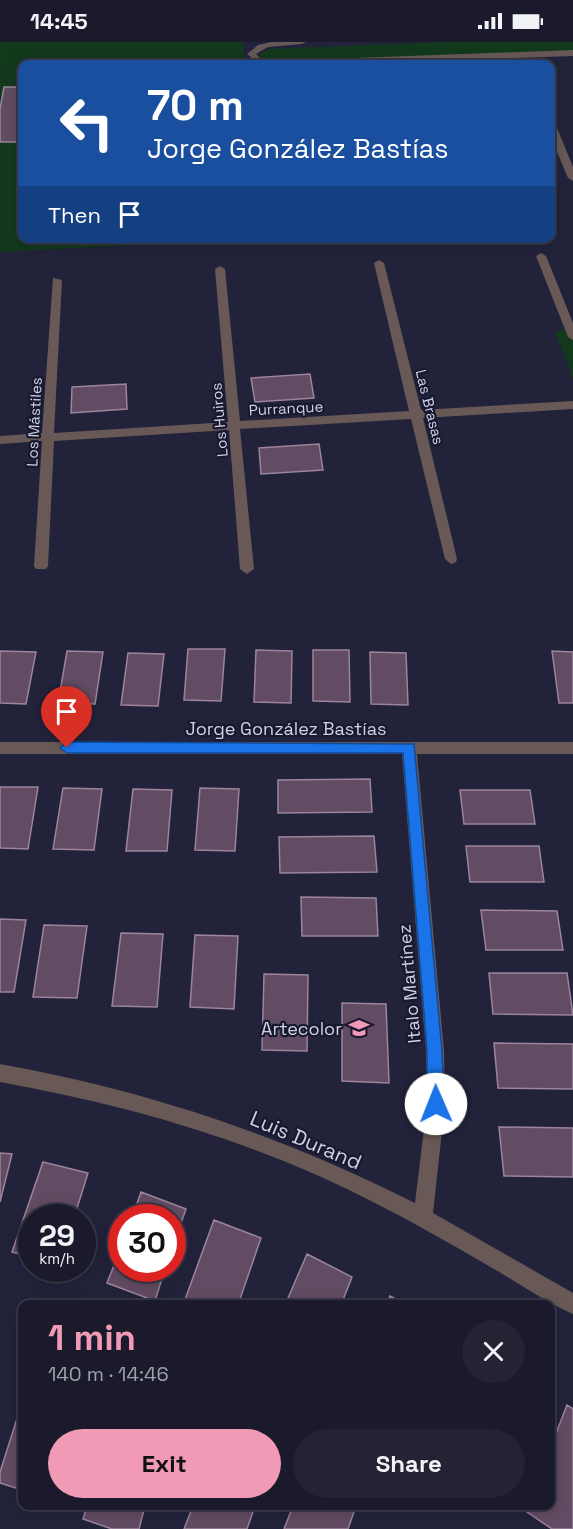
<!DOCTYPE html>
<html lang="en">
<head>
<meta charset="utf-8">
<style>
	body { margin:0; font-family:"Space Grotesk",sans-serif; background:#232334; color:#f1f3f6; height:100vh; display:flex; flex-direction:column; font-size:22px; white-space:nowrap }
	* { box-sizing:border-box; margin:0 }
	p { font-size:20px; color:#9fa1a9 }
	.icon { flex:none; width:33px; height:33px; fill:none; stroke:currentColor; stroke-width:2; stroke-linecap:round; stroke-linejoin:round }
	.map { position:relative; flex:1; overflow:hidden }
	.panel { position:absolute; left:18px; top:1258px; width:537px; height:210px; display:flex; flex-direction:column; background:#1a1a2c; border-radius:12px; box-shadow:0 3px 15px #0003,0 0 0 2px #383848 }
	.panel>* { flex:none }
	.banner { position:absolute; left:18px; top:18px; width:537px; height:183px; border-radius:12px; box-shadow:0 3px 15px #0003,0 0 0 2px #383848; background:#1a4fa0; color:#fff; overflow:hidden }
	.speed { position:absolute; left:18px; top:1162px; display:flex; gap:12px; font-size:30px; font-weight:700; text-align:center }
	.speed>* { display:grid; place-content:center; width:78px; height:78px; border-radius:50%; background:#1a1a2c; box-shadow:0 3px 15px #0003,0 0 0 2px #383848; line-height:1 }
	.speed small { font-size:15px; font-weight:400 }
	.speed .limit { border:9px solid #d22; background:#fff; color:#111 }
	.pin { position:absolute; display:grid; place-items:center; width:51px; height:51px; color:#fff; margin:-62px -26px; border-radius:50% 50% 50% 0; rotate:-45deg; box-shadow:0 0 6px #0007 }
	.pin .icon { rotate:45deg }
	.me { position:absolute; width:66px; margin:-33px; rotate:359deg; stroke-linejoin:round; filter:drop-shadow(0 0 4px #0008) }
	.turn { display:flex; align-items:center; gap:21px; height:126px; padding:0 30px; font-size:27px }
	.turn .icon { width:78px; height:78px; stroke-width:2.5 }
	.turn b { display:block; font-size:42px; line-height:51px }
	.then { display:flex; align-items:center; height:57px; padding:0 30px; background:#0003; gap:12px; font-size:22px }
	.round { display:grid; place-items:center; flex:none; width:63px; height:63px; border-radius:32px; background:#232334 }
	.head { display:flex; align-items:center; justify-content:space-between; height:102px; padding:0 30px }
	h1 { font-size:36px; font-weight:700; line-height:45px; color:#f09ab5 }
	.cta { display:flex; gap:12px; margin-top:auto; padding:12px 30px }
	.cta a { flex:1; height:69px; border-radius:36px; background:#f09ab5; color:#111; font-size:24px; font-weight:700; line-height:69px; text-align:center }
	.cta a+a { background:#232334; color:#f1f3f6 }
	.status { display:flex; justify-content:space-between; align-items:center; height:42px; padding:0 30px; background:#1a1a2c; direction:ltr }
	.status svg { height:16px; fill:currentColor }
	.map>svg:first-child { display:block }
	.green { fill:#13391d }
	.building { fill:#624c63; stroke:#9b849c; stroke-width:1.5 }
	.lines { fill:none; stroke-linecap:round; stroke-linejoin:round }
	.street { fill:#685957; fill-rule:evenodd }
	.route { fill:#1a73e8; stroke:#114b97; stroke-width:1.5 }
	.labels { text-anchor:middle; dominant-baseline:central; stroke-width:4.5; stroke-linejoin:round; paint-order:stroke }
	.far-street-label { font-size:15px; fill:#d0d2e2; stroke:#181931 }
	.street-label { font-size:18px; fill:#d0d2e2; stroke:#181931 }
	.poi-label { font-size:18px; fill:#d0d2e2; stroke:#181931; text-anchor:end }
	.near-street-label { font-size:21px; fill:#d0d2e2; stroke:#181931 }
</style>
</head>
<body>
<div class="status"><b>14:45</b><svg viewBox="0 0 49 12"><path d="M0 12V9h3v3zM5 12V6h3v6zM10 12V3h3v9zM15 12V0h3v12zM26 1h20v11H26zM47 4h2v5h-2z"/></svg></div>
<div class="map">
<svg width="573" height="1487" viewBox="0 0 573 1487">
	<rect width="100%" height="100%" fill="#22233b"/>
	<!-- green -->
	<path class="green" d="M0,0H243L245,22H22V196L250,197L0,210Z
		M445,0H573V9L273,20L260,15L261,11L270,7Z
		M573,288V337L555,289Z"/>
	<!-- building -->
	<path class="building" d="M4,45H22V100H0V67Z
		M310,332L314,356L255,360L251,336Z
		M126,342L127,367L71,371L72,345Z
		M319,402L323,428L261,432L259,406Z
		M188,607H225L221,659L184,658Z
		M256,608L292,609L291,661L254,660Z
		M313,608H349L350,660L313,659Z
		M0,609L36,610L26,662L0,661Z
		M67,609L103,610L95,662L58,661Z
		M552,609L573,610V661H559Z
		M370,610L406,611L408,663L371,662Z
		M128,611L164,612L158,664L121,663Z
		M370,737L372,770L278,771V738Z
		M0,745H38L28,807L0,806Z
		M63,746L102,747L94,808L53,807Z
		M200,746L239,747L235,809L195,808Z
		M133,747L172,748L167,809H126Z
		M460,748H530L535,782H464Z
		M374,794L377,830L280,831L279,795Z
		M466,804H539L544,840H470Z
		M301,855L376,856L378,894H302Z
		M481,868L557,869L563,908H486Z
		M0,877L26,878L14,950H0Z
		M44,883L87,884L77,956L33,955Z
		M121,891L163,892L157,965L112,964Z
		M195,893L238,894L234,967L190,965Z
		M489,931H567L573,973L493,972Z
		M264,932L308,933L307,1009L262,1008Z
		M342,961L386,962L389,1041L342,1039Z
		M494,1001L573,1002V1047L498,1046Z
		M499,1085L573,1086V1135L504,1134Z
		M0,1111L12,1112L0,1160Z
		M43,1120L88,1131L74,1176H32V1215L12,1210Z
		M141,1150L186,1167L172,1207V1176H132Z
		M214,1178L261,1196L238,1263H183Z
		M122,1203V1227H165L155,1259L107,1241Z
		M307,1212L352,1235L341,1263H285Z
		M390,1254L407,1263H386Z
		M22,1361V1448L0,1441V1430Z
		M567,1363L573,1367V1487H552L527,1470L529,1464H550V1407Z
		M87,1464H145L139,1487H112L83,1477Z
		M193,1464H255L247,1487H184Z
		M293,1464H356L348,1487H284Z"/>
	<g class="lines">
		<!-- street -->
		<path class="street" d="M271,0H306L302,2L268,5L256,12L262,18L274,19L573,8V14L330,22H259L247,12L258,3Z
			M550,78L555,81L573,125V139L568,136L550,93Z
			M541,211L546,214L573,281V298L568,295L536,214Z
			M379,218L384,221L421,368L573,359V367L423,376L457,517L456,520L451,522L445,517L411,377L240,387L254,527L247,532L240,527L229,388L54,399L48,524L46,527H36L34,524L42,399L0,402V394L42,391L53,236L62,238L54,391L228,380L215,227L220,224L225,227L240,379L409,369L374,221Z
			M0,700H573V712H417L444,1009L445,1062L433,1171L573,1251V1272C545,1260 520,1242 494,1227C453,1203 413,1180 371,1159C255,1099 128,1063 0,1040V1022C146,1048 283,1094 415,1161L427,1062L426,1009L402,712H0Z"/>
	</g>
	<!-- route -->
	<path class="route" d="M67,700L414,702L442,1009L444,1062L441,1068L436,1070L430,1068L427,1062V1009L403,711H67L60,706Z"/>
	<!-- icons -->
	<defs>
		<g id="school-bare" transform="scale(1.62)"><path d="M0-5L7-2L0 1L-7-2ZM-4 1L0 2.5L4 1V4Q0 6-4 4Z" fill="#f09ab5" stroke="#181931" stroke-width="2.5" paint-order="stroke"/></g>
	</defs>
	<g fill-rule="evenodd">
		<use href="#school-bare" x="359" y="986"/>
	</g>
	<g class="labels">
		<!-- far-street labels -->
		<g class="far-street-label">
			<text transform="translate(430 365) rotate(76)">Las Brasas</text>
			<text transform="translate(286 366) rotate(-3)">Purranque</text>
			<text transform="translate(219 378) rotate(-95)">Los Huiros</text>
			<text transform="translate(34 380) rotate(-87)">Los Mástiles</text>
		</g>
		<!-- street labels -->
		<g class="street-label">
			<text x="286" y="686">Jorge González Bastías</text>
			<text transform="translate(409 942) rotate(-95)">Italo Martínez</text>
		</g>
		<!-- poi labels -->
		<g class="poi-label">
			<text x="342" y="986">Artecolor</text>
		</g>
		<!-- near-street labels -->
		<g class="near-street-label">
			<text transform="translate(306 1098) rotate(23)">Luis Durand</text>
		</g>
	</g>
</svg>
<div class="speed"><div>29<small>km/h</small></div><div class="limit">30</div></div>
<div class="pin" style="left:67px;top:706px;background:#d93025"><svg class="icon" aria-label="arrive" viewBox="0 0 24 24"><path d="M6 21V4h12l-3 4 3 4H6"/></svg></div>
<svg class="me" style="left:436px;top:1062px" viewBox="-20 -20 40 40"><circle r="19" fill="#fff"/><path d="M0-13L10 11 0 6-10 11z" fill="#1a73e8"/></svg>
<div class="banner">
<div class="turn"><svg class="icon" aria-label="left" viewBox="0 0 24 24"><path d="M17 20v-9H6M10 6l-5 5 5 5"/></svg><div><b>70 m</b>Jorge González Bastías</div></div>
<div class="then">Then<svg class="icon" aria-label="arrive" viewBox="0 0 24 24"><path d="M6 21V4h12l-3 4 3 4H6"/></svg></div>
</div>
<section class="panel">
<div class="head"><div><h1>1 min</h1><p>140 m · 14:46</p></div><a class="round"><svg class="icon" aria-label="close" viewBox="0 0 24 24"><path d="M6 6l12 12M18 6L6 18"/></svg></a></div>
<div class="cta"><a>Exit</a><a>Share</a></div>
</section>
</div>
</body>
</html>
